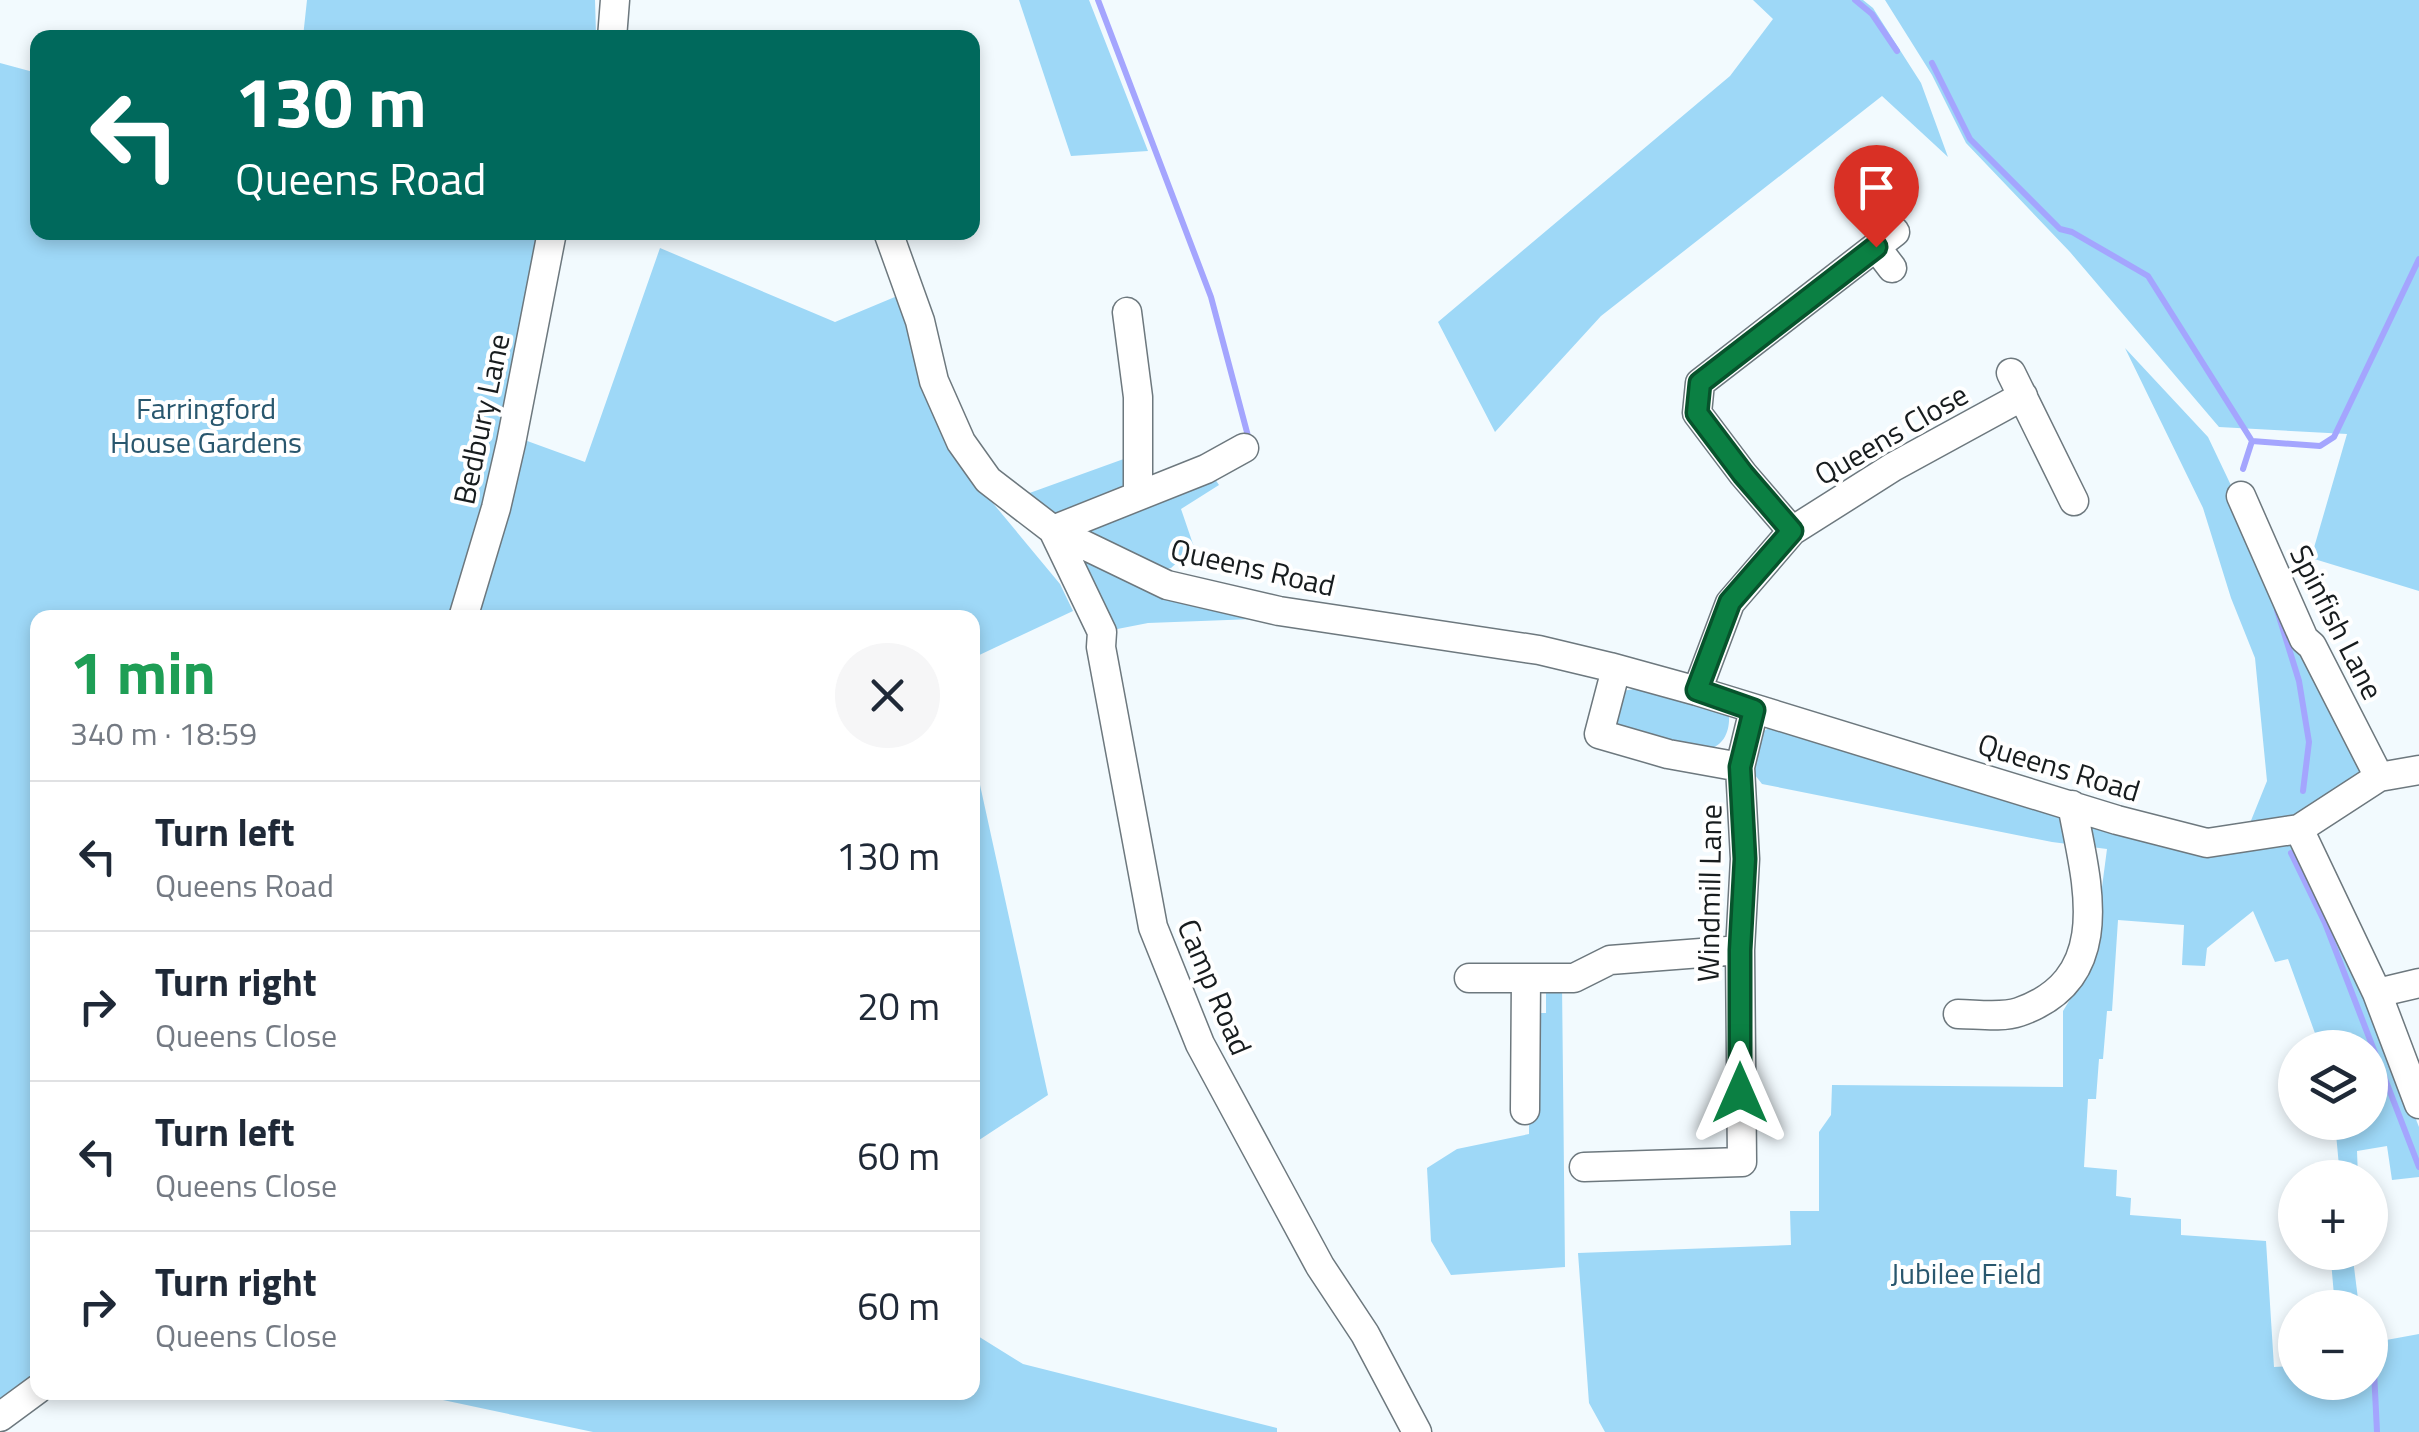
<!DOCTYPE html>
<html lang="en">
<head>
<meta charset="utf-8">
<style>
	body { margin:0; font-family:"Titillium Web",sans-serif; background:#f6f6f7; color:#1f2937; height:100vh; display:flex; flex-direction:column; font-size:38px; white-space:nowrap }
	* { box-sizing:border-box; margin:0 }
	p { font-size:32px; color:#747a83 }
	.icon { flex:none; width:55px; height:55px; fill:none; stroke:currentColor; stroke-width:2; stroke-linecap:round; stroke-linejoin:round }
	.map { position:relative; flex:1; overflow:hidden }
	.drawer { position:absolute; left:30px; top:610px; width:950px; height:790px; display:flex; flex-direction:column; background:#fff; border-radius:20px; box-shadow:0 5px 15px #0003 }
	.drawer>* { flex:none }
	.guide { position:absolute; left:30px; top:30px; width:950px; height:210px; border-radius:20px; box-shadow:0 5px 15px #0003; background:#00695c; color:#fff; overflow:hidden }
	.buttons { position:absolute; left:2278px; top:1030px; display:grid; gap:20px }
	.buttons a { display:grid; place-items:center; width:110px; height:110px; border-radius:50%; background:#fff; box-shadow:0 5px 15px #0003; font-size:50px }
	.pin { position:absolute; display:grid; place-items:center; width:85px; height:85px; color:#fff; margin:-102px -42px; border-radius:50% 50% 50% 0; rotate:-45deg; box-shadow:0 0 10px #0007 }
	.pin .icon { rotate:45deg }
	.me { position:absolute; width:110px; margin:-55px; rotate:0deg; stroke-linejoin:round; filter:drop-shadow(0 0 8px #0008) }
	.turn { display:flex; align-items:center; gap:35px; height:210px; padding:0 40px; font-size:45px }
	.turn .icon { width:130px; height:130px; stroke-width:2.5 }
	.turn b { display:block; font-size:70px; line-height:85px }
	.round { display:grid; place-items:center; flex:none; width:105px; height:105px; border-radius:52px; background:#f6f6f7 }
	.overview { display:flex; align-items:center; justify-content:space-between; height:170px; padding:0 40px }
	h1 { font-size:60px; font-weight:700; line-height:75px; color:#1e9e55 }
	ul { padding:0; list-style:none }
	li { display:flex; align-items:center; gap:30px; height:150px; padding:0 40px; border-top:2px solid #e0e1e3 }
	li div { flex:1 }
	li b { display:block; font-size:38px }
	li em { font-style:normal }
	.map>svg:first-child { display:block }
	.green { fill:#9ed8f7 }
	.lines { fill:none; stroke-linecap:round; stroke-linejoin:round }
	.stream { stroke:#a4a5fe; stroke-width:6 }
	.minor-casing { stroke:#6d787e; stroke-width:31 }
	.minor { stroke:#fff; stroke-width:28 }
	.route-casing { stroke:#07532c; stroke-width:25 }
	.route { stroke:#0b8043; stroke-width:18 }
	.labels { text-anchor:middle; dominant-baseline:central; stroke-width:8; stroke-linejoin:round; paint-order:stroke }
	.park-label { font-size:30px; fill:#29576e; stroke:#fff }
	.street-label { font-size:30px; fill:#171c1e; stroke:#fff }
</style>
</head>
<body>
<div class="map">
<svg width="2419" height="1432" viewBox="0 0 2419 1432">
	<rect width="100%" height="100%" fill="#f2fafe"/>
	<!-- green -->
	<path class="green" d="M307,0H595L596,34L595,38L303,37Z
		M1019,0H1089L1148,151L1071,156Z
		M1753,0H1863L1873,8L1921,83L1948,157L1882,96L1601,316L1495,432L1438,322L1730,76L1773,19Z
		M1885,0H2419V591L2311,558L2347,434L2219,427L2070,252L1966,143L1932,75Z
		M0,63L37,73L38,232L543,233L501,434L453,617L38,618V1382L0,1410Z
		M660,248L835,322L902,294L963,467L1060,584L1073,611L973,658L972,618H467L519,438L585,462Z
		M2125,348L2208,437L2365,767L2296,822L2248,828L2267,781L2255,658L2231,598L2203,508Z
		M1132,456L1135,489L1215,479L1219,485L1181,509L1194,547L1171,568L1162,570L1254,619L1148,623L1102,632L1024,495Z
		M1639,688L1729,715C1730,731 1724,748 1704,750C1690,751 1635,731 1618,726L1614,706L1623,691Z
		M1781,724L2117,823L2290,834L2367,995L2419,1127V1177L2392,1180L2387,1146L2357,1151L2358,1177H2340L2335,1123L2370,1122V1048L2320,1047L2288,959L2275,962L2253,911L2207,948L2205,966L2182,965L2184,925L2118,920L2112,1011H2107L2103,1059H2099L2096,1099H2088L2084,1167L2117,1170L2116,1196L2131,1198L2130,1215L2181,1219V1235L2266,1241L2274,1367L2295,1366V1382H2370V1343L2419,1334V1432H1605L1589,1403L1578,1253L1791,1245L1790,1211H1819V1132L1831,1115L1832,1085L2063,1087V1011L2092,963L2107,849L2052,842L1762,784L1747,765C1749,741 1758,730 1781,724Z
		M973,753L1048,1095L973,1144H972Z
		M1562,983L1565,1267L1451,1275L1431,1241L1427,1168L1457,1149L1529,1134L1530,1013H1546V984Z
		M2353,1259L2359,1307H2335L2331,1261Z
		M973,1333L1023,1364L1277,1428V1432H593L410,1393L972,1392Z"/>
	<g class="lines">
		<!-- stream -->
		<path class="stream" d="M1098,0L1211,297L1248,436
			M1855,0L1872,14L1897,51
			M1932,63L1970,139L2060,229L2072,232L2148,276L2252,441L2243,469
			M2252,441L2320,446L2334,437L2419,259
			M2277,610L2299,681L2309,742L2303,791
			M2291,853L2325,923L2419,1167
			M2373,1350L2377,1432"/>
		<!-- minor casing -->
		<g class="minor-casing">
			<path id="minor" d="M612,38L615,0
				M888,232L920,321L934,381L961,442L988,480L1053,530L1167,585L1279,611L1539,650L1610,667L1697,691L2117,820L2207,843L2299,829L2379,777L2419,770
				M1876,247L1892,268
				M1127,312L1138,397V496
				M2011,373L2074,501
				M2241,496L2304,639L2312,646L2379,777
				M1053,530L1102,632L1101,647L1153,927L1200,1044L1320,1266L1365,1334L1417,1432
				M1053,530L1206,469L1244,448
				M1792,531L1743,474L1697,413L1700,383L1895,232
				M463,618L496,508L511,443L552,232
				M1616,669L1599,734L1668,754L1740,767
				M1697,691L1730,603L1792,531L1893,467L2023,396
				M2299,829L2377,993L2419,1104
				M1469,978H1574L1610,960L1740,950
				M2377,993L2419,983
				M1958,1014C1976,1014 2002,1018 2019,1012C2117,978 2086,880 2072,805
				M1525,1110L1526,978
				M1584,1167L1742,1162L1740,950L1745,859L1740,767L1754,709
				M0,1417L38,1389"/>
		</g>
		<!-- minor -->
		<use href="#minor" class="minor"/>
	</g>
	<g class="lines">
		<!-- route casing -->
		<g class="route-casing">
			<path id="route" d="M1740,1093V950L1745,859L1740,767L1754,710L1697,690L1730,602L1792,531L1743,474L1697,413L1700,383L1876,247"/>
		</g>
		<!-- route -->
		<use href="#route" class="route"/>
	</g>
	<g class="labels">
		<!-- park labels -->
		<g class="park-label">
			<text x="206" y="408">Farringford<tspan x="206" dy="34">House Gardens</tspan></text>
			<text x="1966" y="1273">Jubilee Field</text>
		</g>
		<!-- street labels -->
		<g class="street-label">
			<text transform="translate(481 419) rotate(-78)">Bedbury Lane</text>
			<text transform="translate(1891 434) rotate(-30)">Queens Close</text>
			<text transform="translate(1253 567) rotate(13)">Queens Road</text>
			<text transform="translate(2337 622) rotate(63)">Spinfish Lane</text>
			<text transform="translate(2059 767) rotate(17)">Queens Road</text>
			<text transform="translate(1709 893) rotate(-89)">Windmill Lane</text>
			<text transform="translate(1215 987) rotate(67)">Camp Road</text>
		</g>
	</g>
</svg>
<div class="buttons">
<a><svg class="icon" aria-label="layers" viewBox="0 0 24 24"><path d="M12 4l9 5-9 5-9-5zM3 14l9 5 9-5"/></svg></a>
<a>+</a>
<a>−</a>
</div>
<div class="pin" style="left:1876px;top:247px;background:#d93025"><svg class="icon" aria-label="arrive" viewBox="0 0 24 24"><path d="M6 21V4h12l-3 4 3 4H6"/></svg></div>
<svg class="me" style="left:1740px;top:1093px" viewBox="-20 -20 40 40"><path d="M0-17L14 15 0 8-14 15z" fill="#0b8043" stroke="#fff" stroke-width="4"/></svg>
<div class="guide">
<div class="turn"><svg class="icon" aria-label="left" viewBox="0 0 24 24"><path d="M17 20v-9H6M10 6l-5 5 5 5"/></svg><div><b>130 m</b>Queens Road</div></div>
</div>
<section class="drawer">
<div class="overview"><div><h1>1 min</h1><p>340 m · 18:59</p></div><a class="round"><svg class="icon" aria-label="close" viewBox="0 0 24 24"><path d="M6 6l12 12M18 6L6 18"/></svg></a></div>
<ul>
<li><svg class="icon" aria-label="left" viewBox="0 0 24 24"><path d="M17 20v-9H6M10 6l-5 5 5 5"/></svg><div><b>Turn left</b><p>Queens Road</p></div><em>130 m</em></li>
<li><svg class="icon" aria-label="right" viewBox="0 0 24 24"><path d="M7 20v-9h11M14 6l5 5-5 5"/></svg><div><b>Turn right</b><p>Queens Close</p></div><em>20 m</em></li>
<li><svg class="icon" aria-label="left" viewBox="0 0 24 24"><path d="M17 20v-9H6M10 6l-5 5 5 5"/></svg><div><b>Turn left</b><p>Queens Close</p></div><em>60 m</em></li>
<li><svg class="icon" aria-label="right" viewBox="0 0 24 24"><path d="M7 20v-9h11M14 6l5 5-5 5"/></svg><div><b>Turn right</b><p>Queens Close</p></div><em>60 m</em></li>
</ul>
</section>
</div>
</body>
</html>
